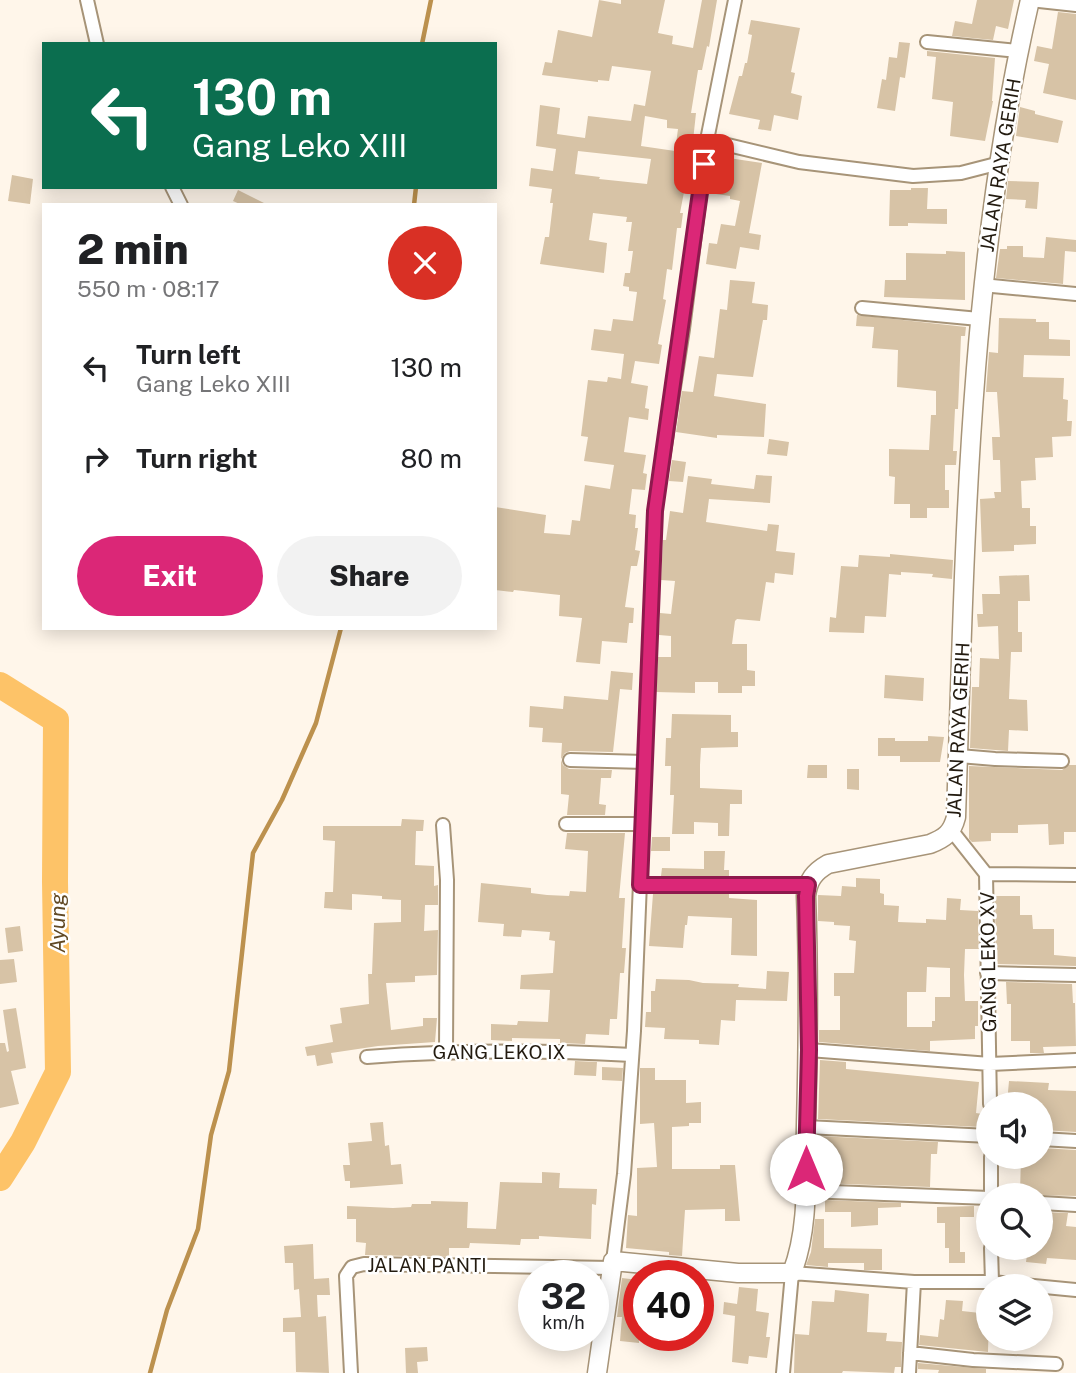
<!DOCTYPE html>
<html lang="en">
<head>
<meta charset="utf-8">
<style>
	body { margin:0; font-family:"Public Sans",sans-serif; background:#f2f2f2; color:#202124; height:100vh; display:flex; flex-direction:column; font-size:26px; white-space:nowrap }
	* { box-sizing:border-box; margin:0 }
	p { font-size:23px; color:#757577 }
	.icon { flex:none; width:38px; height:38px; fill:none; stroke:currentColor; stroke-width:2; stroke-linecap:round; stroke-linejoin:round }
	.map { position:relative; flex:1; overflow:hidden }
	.side { position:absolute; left:42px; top:203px; width:455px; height:427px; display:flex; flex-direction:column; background:#fff; border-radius:0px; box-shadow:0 4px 18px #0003 }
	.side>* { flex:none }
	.banner { position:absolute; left:42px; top:42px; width:455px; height:147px; border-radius:0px; box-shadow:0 4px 18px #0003; background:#0b6e4f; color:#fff; overflow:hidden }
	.tools { position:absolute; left:976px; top:1092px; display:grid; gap:14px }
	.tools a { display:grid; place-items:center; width:77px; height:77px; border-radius:50%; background:#fff; box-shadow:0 4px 18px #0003; font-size:35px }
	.speed { position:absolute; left:518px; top:1260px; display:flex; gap:14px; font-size:35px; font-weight:700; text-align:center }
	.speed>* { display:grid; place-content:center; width:91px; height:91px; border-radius:50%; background:#fff; box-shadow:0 4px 18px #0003; line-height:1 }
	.speed small { font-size:18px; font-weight:400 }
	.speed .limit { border:10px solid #d22; background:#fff; color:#111 }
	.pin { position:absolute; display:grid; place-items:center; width:60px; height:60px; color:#fff; margin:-30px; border-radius:14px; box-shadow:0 4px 10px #0006 }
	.me { position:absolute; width:77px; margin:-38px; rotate:0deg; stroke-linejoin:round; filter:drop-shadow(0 0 5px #0008) }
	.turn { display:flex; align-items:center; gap:24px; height:147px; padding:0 35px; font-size:32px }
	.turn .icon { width:91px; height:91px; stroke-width:2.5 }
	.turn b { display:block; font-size:49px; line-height:60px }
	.round { display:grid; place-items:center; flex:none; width:74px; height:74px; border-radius:37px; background:#f2f2f2 }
	.overview { display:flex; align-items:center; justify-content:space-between; height:119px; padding:0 35px }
	h1 { font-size:42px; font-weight:800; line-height:52px }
	.action { display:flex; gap:14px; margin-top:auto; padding:14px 35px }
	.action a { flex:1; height:80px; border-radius:42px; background:#db2777; color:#fff; font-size:28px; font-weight:800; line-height:80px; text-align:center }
	.action a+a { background:#f2f2f2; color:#202124 }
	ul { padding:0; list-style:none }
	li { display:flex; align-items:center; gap:21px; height:91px; padding:0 35px }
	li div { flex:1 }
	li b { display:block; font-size:26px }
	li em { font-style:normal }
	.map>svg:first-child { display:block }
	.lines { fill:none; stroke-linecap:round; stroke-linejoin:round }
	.stream { stroke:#bc914e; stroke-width:4.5 }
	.river { stroke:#fdc368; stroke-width:26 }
	.building { fill:#d7c3a6; fill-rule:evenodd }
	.street-casing { stroke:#a79478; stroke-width:16 }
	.secondary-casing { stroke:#a79478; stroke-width:21 }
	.street { stroke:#fff; stroke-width:12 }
	.secondary { stroke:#fff; stroke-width:18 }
	.route-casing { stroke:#8e194d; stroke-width:18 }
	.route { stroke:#db2777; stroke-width:12 }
	.labels { text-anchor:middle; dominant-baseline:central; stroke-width:5; stroke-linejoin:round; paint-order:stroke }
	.street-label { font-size:19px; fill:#231b10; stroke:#fff }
	.water-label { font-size:21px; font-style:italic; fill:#614924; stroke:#fff }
</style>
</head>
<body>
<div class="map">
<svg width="1076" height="1373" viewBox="0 0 1076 1373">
	<rect width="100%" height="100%" fill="#fff6ea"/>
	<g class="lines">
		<!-- stream -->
		<path class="stream" d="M422,44L431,0
			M414,205L416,187
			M150,1373L167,1310L198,1229L211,1135L229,1071L253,853L282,800L316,723L341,628"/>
		<!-- river -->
		<path class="river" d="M0,685L56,720L55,882L58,1072L23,1142L0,1178"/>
	</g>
	<!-- building -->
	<path class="building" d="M599,0L621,4V0H665L658,33L673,36L672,44L693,48L702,0H717L709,47L707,46L702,70H698L691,113H696L692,150L680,213H683L681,228H677L672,270L667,269L663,299L666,300L658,344L662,345L659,364L635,361L631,383L648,386L645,408L649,409L648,420L629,417L624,452L646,455L643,473L647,474L645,490L632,489L629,514L636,515L635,528H638L635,550L640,551L637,566H631L625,607L634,608L633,623H629L627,643L602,641L600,664L576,662L582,618L559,616L560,595L514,590L513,592L495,590V507L546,515L544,533L570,535L572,520L580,521L585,485L610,489L614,465L584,461L588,437L581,436L588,380L607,382L608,377L621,379L624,354L591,350L594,329L611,331L613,319L633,321L637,292L629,291V287L623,286L625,273H630L633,251H628L632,222H626L627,217L593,213L589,240L607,243L604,273L540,264L545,237H549L553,203H550L552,189L529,186L531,168L553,171L556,149L536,146L540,105L560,108L557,134L585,138L588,116L631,121L634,104L645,106L651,71L612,66L609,81L598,80V82L542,75L545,62L552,63L558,30L592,37ZM645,116L667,120V128L678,129L675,151L641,146ZM578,151L651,159L647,184L599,179L600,177L575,174Z
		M977,0H1014L1008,29L996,26L993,40L952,36L955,21L972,24Z
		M1058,12L1076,14V100L1043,93L1049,64L1034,61L1037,46L1052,49Z
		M751,20L800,28L791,72L795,73L791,93L802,96L798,120L774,115L771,131L758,129L760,120L729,114L739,76H742L745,63H747L752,35L748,34Z
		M899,42L910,43L905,78L900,77L895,111L877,108L882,79L886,80L889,57L897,58Z
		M927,51L995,58L992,101H993L985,141L950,136L953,102L932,99L936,57L927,56Z
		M1020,107L1035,111V114L1063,121L1058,143L1016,136Z
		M722,157L762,163L749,233L761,235L759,250L740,247L736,269L706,264L709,243L717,244L721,224L735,226L740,201L730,199V196L709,193L711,180L718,181Z
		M12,175L33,179L30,204L8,201Z
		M1008,181L1039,182L1037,209L1025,208L1026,200L1006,199Z
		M911,188H928L927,209H947V224L908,223V226H889L890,190H911Z
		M238,190L268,205H242L233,201Z
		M1046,237L1076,240V252L1065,251L1063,284L996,278L1000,249H1007V246H1023V257L1044,258Z
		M946,251L965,252V300L884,297L885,280H906V253L946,254Z
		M730,280L755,282L752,303L768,305L767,320H763L753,377L717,374L714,396L766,404L764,437L717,435V438L676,432L682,391L693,392L699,356L714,358L720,309L727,310Z
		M857,315L966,327L965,336H961L958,409H955L953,451H957L956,465H945V490H949V508H927V518H910V504H894L895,477L889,476V449L929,450L931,415H936V391L897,387L898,350L872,348L874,327L856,326Z
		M999,318L1036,319V322H1049V339L1070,340V356L1024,355L1023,377L1064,378L1063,399L1068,400L1067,421H1072L1071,436L1052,437L1053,457L1035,458L1036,480L1021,481L1022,508H1030V526H1036V544L1014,545V551L982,552L980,499L995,498L994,492H1001L1000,460H993L992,437H1000L997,392H986L989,352L998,353Z
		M769,439L789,442L787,456L767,454Z
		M672,460L686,462L683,482L669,481Z
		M756,475L772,476L770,503L709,499L706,522L767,531L768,524L779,525L776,551L795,553L793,575L775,573L774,583L766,582L760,621L737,619L735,621L732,644H747V670L755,671V686H742V693H718V682H695V693L656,692L658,657H671V636L659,635L660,613L671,614L675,581L661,580L663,540H666L670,511L683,513L688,476L712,479L711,484L754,489Z
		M890,554L953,560L952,579L932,577L933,574L901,572V575L889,574L886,617L865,616L864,633L829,632L830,617L836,618L841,566L858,567L859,555L890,557Z
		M1029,575L1030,601H1018V632H1022V652H1011L1009,699L1027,700L1028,731L1009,730L1008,751L970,748L972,687H979L980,658L999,659L998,626L978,627L977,614H983L982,594H1000L999,576Z
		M611,671L633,673L632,690L620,689L613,752L570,751L565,753L561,759L562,743L542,742L543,728L529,727L530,706L563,709L564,696L608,700Z
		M885,675L924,678L923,701L884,698Z
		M672,714L731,715V732H738V747L701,748L700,765V788L742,790V804H730L729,836H718V823L694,822V834H672L674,795H670L671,766H665L666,738H671Z
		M928,736L944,737L940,762H900V756H878V738H895V741H928Z
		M561,760L563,765L569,769L612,770L611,778H601L599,804L606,805L605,815H567L569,795L561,794Z
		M808,765H827V778H807Z
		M1069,765H1076V832H1064V844L1049,845L1048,824L1018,825V833H991V841L972,842L969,839V766L1062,770Z
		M847,769H859V790L847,789Z
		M402,819L424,820L423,831H416L415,865L434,866V886L438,885V905H425L424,931L438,930L437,975L415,976V982L386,983L391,1030L423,1026V1018H437L435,1042L378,1046L331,1053L333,1063L317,1066L315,1055L307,1056L305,1047L333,1042L330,1025L342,1023L340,1008L369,1004L368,974H372L374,923L401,922V900L382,899V896L352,894V910L324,908L325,892H333L335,841L323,840V826H401Z
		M567,833H625L619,898H625L622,948H626L624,973H620L617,1019H610L609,1035L586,1034L585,1044L560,1043V1039L512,1038V1041L491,1040V1024L517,1025L518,1021L548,1022L550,990L520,989L521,975L553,973L555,941L549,940L550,932L522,930L521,937L503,936L504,924L478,922L481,883L531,888V893L547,895L569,896L570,891L586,892L588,851L565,849Z
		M652,837H670V851H651Z
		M704,851H725L724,870H729V876H661L662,868L704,869Z
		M856,878L880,879V893L884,894V905L899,906L898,922L926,923V919L946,920L947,898L961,899L960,910L978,911L979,949H965L964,975L965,1001H978V1026H975V1039L930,1041V1051L819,1042V1030H840V996H834V973H854L856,941L849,940L850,926L834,925V922L818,921V895L841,896L842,886L856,887ZM927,967L950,968V997H935V1021H932V1027H907V992H926Z
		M653,894H729V898L757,900V956L731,955L732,918L688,916L687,925H685L683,948L649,946Z
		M995,896H1020V915H1032L1033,929H1054V955L1076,957V966L996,964Z
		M20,926L23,951L8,953L5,928Z
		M14,959L17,982L0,984V960Z
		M767,971L789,972L787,1001L736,1000L735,1021L721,1020L719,1045L699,1044V1040L664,1039L665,1028L645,1027L646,1012H651V991H655L656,979L689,980L703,983L739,984L738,987L766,989Z
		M1006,982L1072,984L1073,1003H1075L1076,1046L1043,1047L1044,1053H1030V1041H1011V1004H1007Z
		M16,1008L26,1068L11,1071L19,1104L0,1108V1043H5L7,1052L9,1051L3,1010Z
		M820,1060L846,1062V1069L979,1082L976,1113L982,1114L981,1127L818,1119Z
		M575,1061L597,1062L596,1076L574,1075Z
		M602,1067L623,1068L622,1081L602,1080Z
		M640,1068H655V1080H686V1103L701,1102V1123H689V1126L672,1127V1169H720V1165H735L740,1221H725V1209L685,1210L682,1256L669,1255V1252L626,1248L628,1215L637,1216V1168L657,1167L654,1123L640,1124Z
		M1009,1081L1049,1083L1048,1090L1076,1091V1132L1042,1130L1041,1104L1007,1103Z
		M383,1122L385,1146L389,1145L391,1165L401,1164L403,1184L350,1188V1181H345L343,1165H350L348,1143L372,1141L370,1123Z
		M817,1136L938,1142L937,1154H931L930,1187L817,1183Z
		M1041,1148L1076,1150V1196L1033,1195V1192H1020L1021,1157H1041Z
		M542,1172L560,1173L559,1188L597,1189L596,1205L592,1204L591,1239L539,1236V1239H521L520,1245L470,1243L469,1248H449V1257L365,1255L366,1243L356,1242V1219H347V1206L393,1208L411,1207L412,1204H431V1201L468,1202L467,1228L496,1229L500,1182L542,1183Z
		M825,1200L901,1203V1207L878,1208V1225L851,1227V1212H825Z
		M974,1206V1217H960V1252H965V1263H949V1248H945V1223H937V1207Z
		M1041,1212L1068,1213L1066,1226L1076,1227V1260L1047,1258L1046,1264L1026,1262L1028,1248H1041Z
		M815,1219H824V1248L882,1249V1270H864V1263H828V1267L806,1265L811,1252Z
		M313,1244L314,1279L329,1278L330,1295H317L318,1317L326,1316L329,1373L296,1372L295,1332H283V1318L301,1317L299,1289L294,1290L293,1263H285L284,1246Z
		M622,1278L638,1280L634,1321H639V1343L620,1341L622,1317H617Z
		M739,1287L758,1289L756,1311L769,1313L766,1337H770L767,1358L749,1356L748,1364L732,1362L735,1316L723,1314L724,1302L737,1304Z
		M835,1290L869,1294L867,1332L887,1333L886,1341L902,1342L901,1367H895L894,1373L843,1371L842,1373H794L795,1334L809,1335L812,1301L834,1302Z
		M946,1300L963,1301L962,1311L989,1314L988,1352L919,1345L920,1335L938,1337L940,1319L944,1320Z
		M427,1347L428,1361L417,1362L418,1373H406L405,1348Z
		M918,1363L986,1369V1373H938L939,1370L918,1369Z"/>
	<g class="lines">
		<!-- street casing -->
		<g class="street-casing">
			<path id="street" d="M87,0L97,44
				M1030,0L1076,5
				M927,42L1018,51
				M707,140L799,162L913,176L961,173L1000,163
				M172,187L181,205
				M982,285L1076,294
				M862,308L979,319
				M959,756L995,759L1062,761
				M570,760L645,762
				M566,824H643
				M443,825L447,880L446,1051
				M952,831L986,874L990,1104
				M986,874L1076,875
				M640,885H808
				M987,973L1076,975
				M809,1050L990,1064L1076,1060
				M367,1057C456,1050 543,1050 632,1055
				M806,1127L989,1136
				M1041,1139L1076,1141
				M991,1157V1195
				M806,1191L989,1198
				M1041,1203L1076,1205
				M991,1248L992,1282
				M613,1261L624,1174L634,1031L655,511L683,329L707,140L735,0
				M910,1353L973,1360L1056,1364
				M351,1373L346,1276L352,1267L364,1264L611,1268
				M783,1373L792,1273L914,1282H992L1076,1290
				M909,1373L914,1282"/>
		</g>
		<!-- secondary casing -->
		<g class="secondary-casing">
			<path id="secondary" d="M597,1373L613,1261L738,1273H792C810,1226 805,1175 806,1125C808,1049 809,973 806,896C808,880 814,872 828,864L930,844C945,838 952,833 956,817C965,544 968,268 1030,0"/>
		</g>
		<!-- street -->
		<use href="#street" class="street"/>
		<!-- secondary -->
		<use href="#secondary" class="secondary"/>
	</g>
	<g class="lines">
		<!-- route casing -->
		<g class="route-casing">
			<path id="route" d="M704,164L655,511L640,885H808L806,896L809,1050L806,1169"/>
		</g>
		<!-- route -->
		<use href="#route" class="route"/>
	</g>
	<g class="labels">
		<!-- street labels -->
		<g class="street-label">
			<text transform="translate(1000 165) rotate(-81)">JALAN RAYA GERIH</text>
			<text transform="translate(958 730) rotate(-87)">JALAN RAYA GERIH</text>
			<text transform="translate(988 962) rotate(-91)">GANG LEKO XV</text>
			<text x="499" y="1052">GANG LEKO IX</text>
			<text x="427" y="1265">JALAN PANTI</text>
		</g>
		<!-- water labels -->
		<g class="water-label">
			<text transform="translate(57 923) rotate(-90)">Ayung</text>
		</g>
	</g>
</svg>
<div class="tools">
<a><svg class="icon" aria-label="sound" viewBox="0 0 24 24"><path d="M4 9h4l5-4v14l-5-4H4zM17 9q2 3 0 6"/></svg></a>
<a><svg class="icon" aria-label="search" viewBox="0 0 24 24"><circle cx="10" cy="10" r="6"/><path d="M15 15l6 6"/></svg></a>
<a><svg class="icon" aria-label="layers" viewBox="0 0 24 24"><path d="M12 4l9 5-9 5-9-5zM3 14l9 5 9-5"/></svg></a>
</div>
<div class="speed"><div>32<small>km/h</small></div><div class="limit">40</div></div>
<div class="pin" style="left:704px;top:164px;background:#d93025"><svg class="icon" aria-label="arrive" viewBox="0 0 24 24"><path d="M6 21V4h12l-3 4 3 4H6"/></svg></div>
<svg class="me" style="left:806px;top:1169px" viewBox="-20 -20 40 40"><circle r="19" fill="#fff"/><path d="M0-13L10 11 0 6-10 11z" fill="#db2777"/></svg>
<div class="banner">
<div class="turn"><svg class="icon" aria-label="left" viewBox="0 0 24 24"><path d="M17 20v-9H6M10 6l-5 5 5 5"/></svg><div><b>130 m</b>Gang Leko XIII</div></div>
</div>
<section class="side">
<div class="overview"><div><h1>2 min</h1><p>550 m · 08:17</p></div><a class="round" style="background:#d93025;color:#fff"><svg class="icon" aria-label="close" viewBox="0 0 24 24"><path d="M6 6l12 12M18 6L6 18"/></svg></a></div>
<ul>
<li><svg class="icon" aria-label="left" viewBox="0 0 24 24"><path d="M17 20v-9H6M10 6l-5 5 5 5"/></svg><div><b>Turn left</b><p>Gang Leko XIII</p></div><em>130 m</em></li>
<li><svg class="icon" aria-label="right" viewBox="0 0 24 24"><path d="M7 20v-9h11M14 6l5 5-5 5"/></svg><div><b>Turn right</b></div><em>80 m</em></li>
</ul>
<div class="action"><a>Exit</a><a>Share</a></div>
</section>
</div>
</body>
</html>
